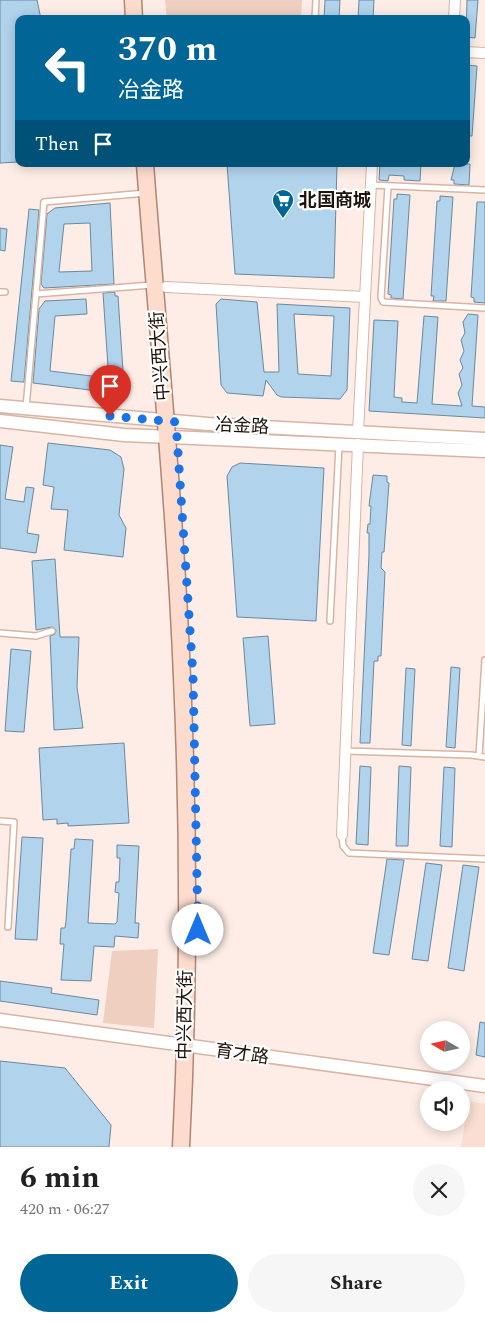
<!DOCTYPE html>
<html lang="en">
<head>
<meta charset="utf-8">
<style>
	body { margin:0; font-family:Spectral,"Noto Sans SC",serif; background:#f6f6f6; color:#222; height:100vh; display:flex; flex-direction:column; font-size:19px; white-space:nowrap }
	* { box-sizing:border-box; margin:0 }
	p { font-size:16px; color:#767676 }
	.icon { flex:none; width:28px; height:28px; fill:none; stroke:currentColor; stroke-width:2; stroke-linecap:round; stroke-linejoin:round }
	.map { position:relative; height:1147px; overflow:hidden }
	.drawer { display:flex; flex-direction:column; background:#fff; flex:1 }
	.drawer>* { flex:none }
	.hud { position:absolute; left:15px; top:15px; width:455px; height:152px; border-radius:10px; box-shadow:0 2px 12px #0003; background:#016695; color:#fff; overflow:hidden }
	.needle { width:32px; rotate:279deg }
	.tools { position:absolute; left:420px; top:1021px; display:grid; gap:10px }
	.tools a { display:grid; place-items:center; width:50px; height:50px; border-radius:50%; background:#fff; box-shadow:0 2px 12px #0003; font-size:25px }
	.pin { position:absolute; display:grid; place-items:center; width:42px; height:42px; color:#fff; margin:-51px -21px; border-radius:50% 50% 50% 0; rotate:-45deg; box-shadow:0 0 5px #0007 }
	.pin .icon { rotate:45deg }
	.me { position:absolute; width:55px; margin:-28px; rotate:0deg; stroke-linejoin:round; filter:drop-shadow(0 0 4px #0008) }
	.turn { display:flex; align-items:center; gap:18px; height:105px; padding:0 20px; font-size:22px }
	.turn .icon { width:65px; height:65px; stroke-width:2.5 }
	.turn b { display:block; font-size:35px; line-height:42px }
	.then { display:flex; align-items:center; height:48px; padding:0 20px; background:#0003; gap:10px; font-size:19px }
	.round { display:grid; place-items:center; flex:none; width:52px; height:52px; border-radius:26px; background:#f6f6f6 }
	.head { display:flex; align-items:center; justify-content:space-between; height:85px; padding:0 20px }
	h1 { font-size:30px; font-weight:700; line-height:38px }
	.primary-button { display:flex; gap:10px; margin-top:auto; padding:10px 20px }
	.primary-button a { flex:1; height:58px; border-radius:30px; background:#016695; color:#fff; font-size:20px; font-weight:700; line-height:58px; text-align:center }
	.primary-button a+a { background:#f6f6f6; color:#222 }
	.map>svg:first-child { display:block }
	.built { fill:#f9ded1 }
	.green { fill:#efcfc0 }
	.building { fill:#b1d3eb; stroke:#69899f; fill-rule:evenodd }
	.lines { fill:none; stroke-linecap:round; stroke-linejoin:round }
	.service-casing { stroke:#d9b4a3; stroke-width:8 }
	.minor-casing { stroke:#d9b4a3; stroke-width:12 }
	.tertiary-casing { stroke:#d9b4a3; stroke-width:15 }
	.primary-casing { stroke:#ae8673; stroke-width:19 }
	.service { stroke:#fff; stroke-width:5 }
	.minor { stroke:#fff; stroke-width:10 }
	.tertiary { stroke:#fff; stroke-width:12 }
	.primary { stroke:#fddccd; stroke-width:16 }
	.route { stroke:#1a73e8; stroke-width:9; stroke-dasharray:0 16.2 }
	.labels { text-anchor:middle; dominant-baseline:central; stroke-width:4.5; stroke-linejoin:round; paint-order:stroke }
	.poi-label { font-size:18px; font-weight:bold; fill:#1e120c; stroke:#fefefe; text-anchor:start }
	.street-label { font-size:18px; fill:#1e120c; stroke:#fefefe }
</style>
</head>
<body>
<div class="map">
<svg width="485" height="1147" viewBox="0 0 485 1147">
	<rect width="100%" height="100%" fill="#fdede6"/>
	<!-- built -->
	<path class="built" d="M468,1101L485,1104V1147H461Z"/>
	<!-- green -->
	<path class="green" d="M165,0H302L301,19H167Z
		M158,949L154,1028L103,1023L112,951Z"/>
	<!-- building -->
	<path class="building" d="M0,0H37L41,19H19V162L0,163Z
		M325,0H340L339,19H324Z
		M359,0H374L373,19H358Z
		M467,0H478L475,38L466,37Z
		M466,65L477,66L472,136H466Z
		M227,164H337L334,278L235,274Z
		M380,164H421L420,181L404,180V176L389,175L388,181L379,180Z
		M455,164H470L469,185L454,184V180H451Z
		M397,194L410,195L403,299L391,298V295L388,294L394,199H397Z
		M440,196L453,197L446,301H433L434,296H431L437,201H440Z
		M477,202H485V303L474,302V298L471,297Z
		M110,203L114,284L44,288L41,284L47,214L55,208ZM90,223L92,271L59,272L64,224Z
		M29,209L39,210L24,382H22L11,381Z
		M0,228L7,229L5,251L0,250Z
		M115,292V296H118L123,371L106,392L33,383L39,309L45,301L86,299L87,314L55,316L50,371L100,377L108,367L103,293Z
		M221,299L257,302L264,372H279L277,304L350,308L347,390L340,399L281,397L277,395L266,380L263,396L227,393L221,385L216,304ZM294,314L334,316L331,376L298,374Z
		M468,314L478,315L472,406L485,407V418L369,411L374,320L398,321L394,397L402,398V402L417,403L424,316L438,317L432,404L462,406L458,393L462,385L459,374L463,368L460,360L464,351L461,340L465,333L463,322Z
		M48,443L110,450L121,457L124,469L119,515L126,528L123,557L64,550L68,510L51,509L54,487L43,485Z
		M0,445L13,447L5,499L24,502L26,487L34,488L27,533L39,535L36,553L0,548Z
		M240,463L324,468L316,621L237,617L227,476L232,467Z
		M373,475L387,476V482L389,483L384,552H382L381,568L385,572L381,656H378V661H374L370,743H360L369,555V533H367L368,524H370L371,506H369Z
		M55,559L60,637H79L77,687L83,728L54,730L50,636L55,634L56,630L52,627L36,630L32,561Z
		M268,636L275,724L250,726L243,638Z
		M11,649L31,651L24,732L5,731Z
		M451,667L460,668L455,748L446,747Z
		M406,668L415,669L411,746L402,745Z
		M124,743L129,823L68,826V823L57,824V819L43,820L39,748Z
		M360,766L371,767L368,845L356,844Z
		M399,766L411,767L408,846H396Z
		M444,767L455,768L452,847L440,846Z
		M22,837L43,838L37,940L15,939Z
		M75,839L93,840L88,923L115,924L117,922L119,893L115,892L116,882H119L120,858H117V845L139,846L135,923H139L138,938L115,936L114,947L94,946L91,981L61,980L64,944H60L61,928H65L66,921L71,849H74Z
		M387,859L404,860L389,955L373,953Z
		M426,863L442,865L428,961L412,959Z
		M463,865L479,867L464,971L448,968Z
		M0,981L52,988L51,993L99,1000L97,1015L0,1001Z
		M480,1022L485,1023V1057L476,1055Z
		M0,1061L65,1068L111,1125L109,1147H0Z"/>
	<g class="lines">
		<!-- service casing -->
		<g class="service-casing">
			<path id="service" d="M315,19L316,0
				M371,185L485,190
				M388,186L381,298L383,302L485,308
				M0,292H5
				M36,294L152,285
				M26,408L44,202L146,193
				M330,621L339,445
				M0,633L36,636L52,631
				M346,751L471,755L485,757
				M479,756L485,660
				M0,821L14,822L8,927
				M342,835L343,846L349,853L485,859"/>
		</g>
		<!-- minor casing -->
		<g class="minor-casing">
			<path id="minor" d="M454,19L455,0
				M466,52L485,53
				M166,287L365,297
				M358,432L372,164
				M342,835L358,444"/>
		</g>
		<!-- tertiary casing -->
		<g class="tertiary-casing">
			<path id="tertiary" d="M0,406L208,424L485,439
				M0,421L124,435L485,451
				M0,1020L485,1086"/>
		</g>
		<!-- primary casing -->
		<g class="primary-casing">
			<path id="primary" d="M133,0L134,19
				M145,164C158,335 175,506 182,677C189,834 189,990 181,1147"/>
		</g>
		<!-- service -->
		<use href="#service" class="service"/>
		<!-- minor -->
		<use href="#minor" class="minor"/>
		<!-- tertiary -->
		<use href="#tertiary" class="tertiary"/>
		<!-- primary -->
		<use href="#primary" class="primary"/>
	</g>
	<g class="lines">
		<!-- route -->
		<path class="route" d="M110,416L176,422L193,675L198,930"/>
	</g>
	<!-- icons -->
	<defs>
		<g id="supermarket-pin" transform="scale(1.125)"><path d="M0 17L-7.5 6A9.5 9.5 0 1 1 7.5 6Z" fill="#016695" stroke="#fefefe"/><path d="M-6-5.5h2.5l.6 2H6L4.5 2H-2.5L-4.4-4H-6ZM-1.5 3.2a1.3 1.3 0 1 0 .1 0ZM3 3.2a1.3 1.3 0 1 0 .1 0Z" fill="#fff"/></g>
	</defs>
	<g fill-rule="evenodd">
		<use href="#supermarket-pin" x="283" y="200"/>
	</g>
	<g class="labels">
		<!-- poi labels -->
		<g class="poi-label">
			<text x="299" y="200">北国商城</text>
		</g>
		<!-- street labels -->
		<g class="street-label">
			<text transform="translate(160 356) rotate(-94)">中兴西大街</text>
			<text transform="translate(242 426) rotate(3)">冶金路</text>
			<text transform="translate(185 1015) rotate(-89)">中兴西大街</text>
			<text transform="translate(242 1054) rotate(8)">育才路</text>
		</g>
	</g>
</svg>
<div class="tools">
<a><svg class="needle" viewBox="-14 -14 28 28"><path d="M0-13l5 13h-10z" fill="#e53935"/><path d="M0 13l5-13h-10z" fill="#767676"/></svg></a>
<a><svg class="icon" aria-label="sound" viewBox="0 0 24 24"><path d="M4 9h4l5-4v14l-5-4H4zM17 9q2 3 0 6"/></svg></a>
</div>
<div class="pin" style="left:110px;top:416px;background:#d93025"><svg class="icon" aria-label="arrive" viewBox="0 0 24 24"><path d="M6 21V4h12l-3 4 3 4H6"/></svg></div>
<svg class="me" style="left:198px;top:930px" viewBox="-20 -20 40 40"><circle r="19" fill="#fff"/><path d="M0-13L10 11 0 6-10 11z" fill="#1a73e8"/></svg>
<div class="hud">
<div class="turn"><svg class="icon" aria-label="left" viewBox="0 0 24 24"><path d="M17 20v-9H6M10 6l-5 5 5 5"/></svg><div><b>370 m</b>冶金路</div></div>
<div class="then">Then<svg class="icon" aria-label="arrive" viewBox="0 0 24 24"><path d="M6 21V4h12l-3 4 3 4H6"/></svg></div>
</div>
</div>
<section class="drawer">
<div class="head"><div><h1>6 min</h1><p>420 m · 06:27</p></div><a class="round"><svg class="icon" aria-label="close" viewBox="0 0 24 24"><path d="M6 6l12 12M18 6L6 18"/></svg></a></div>
<div class="primary-button"><a>Exit</a><a>Share</a></div>
</section>
</body>
</html>
